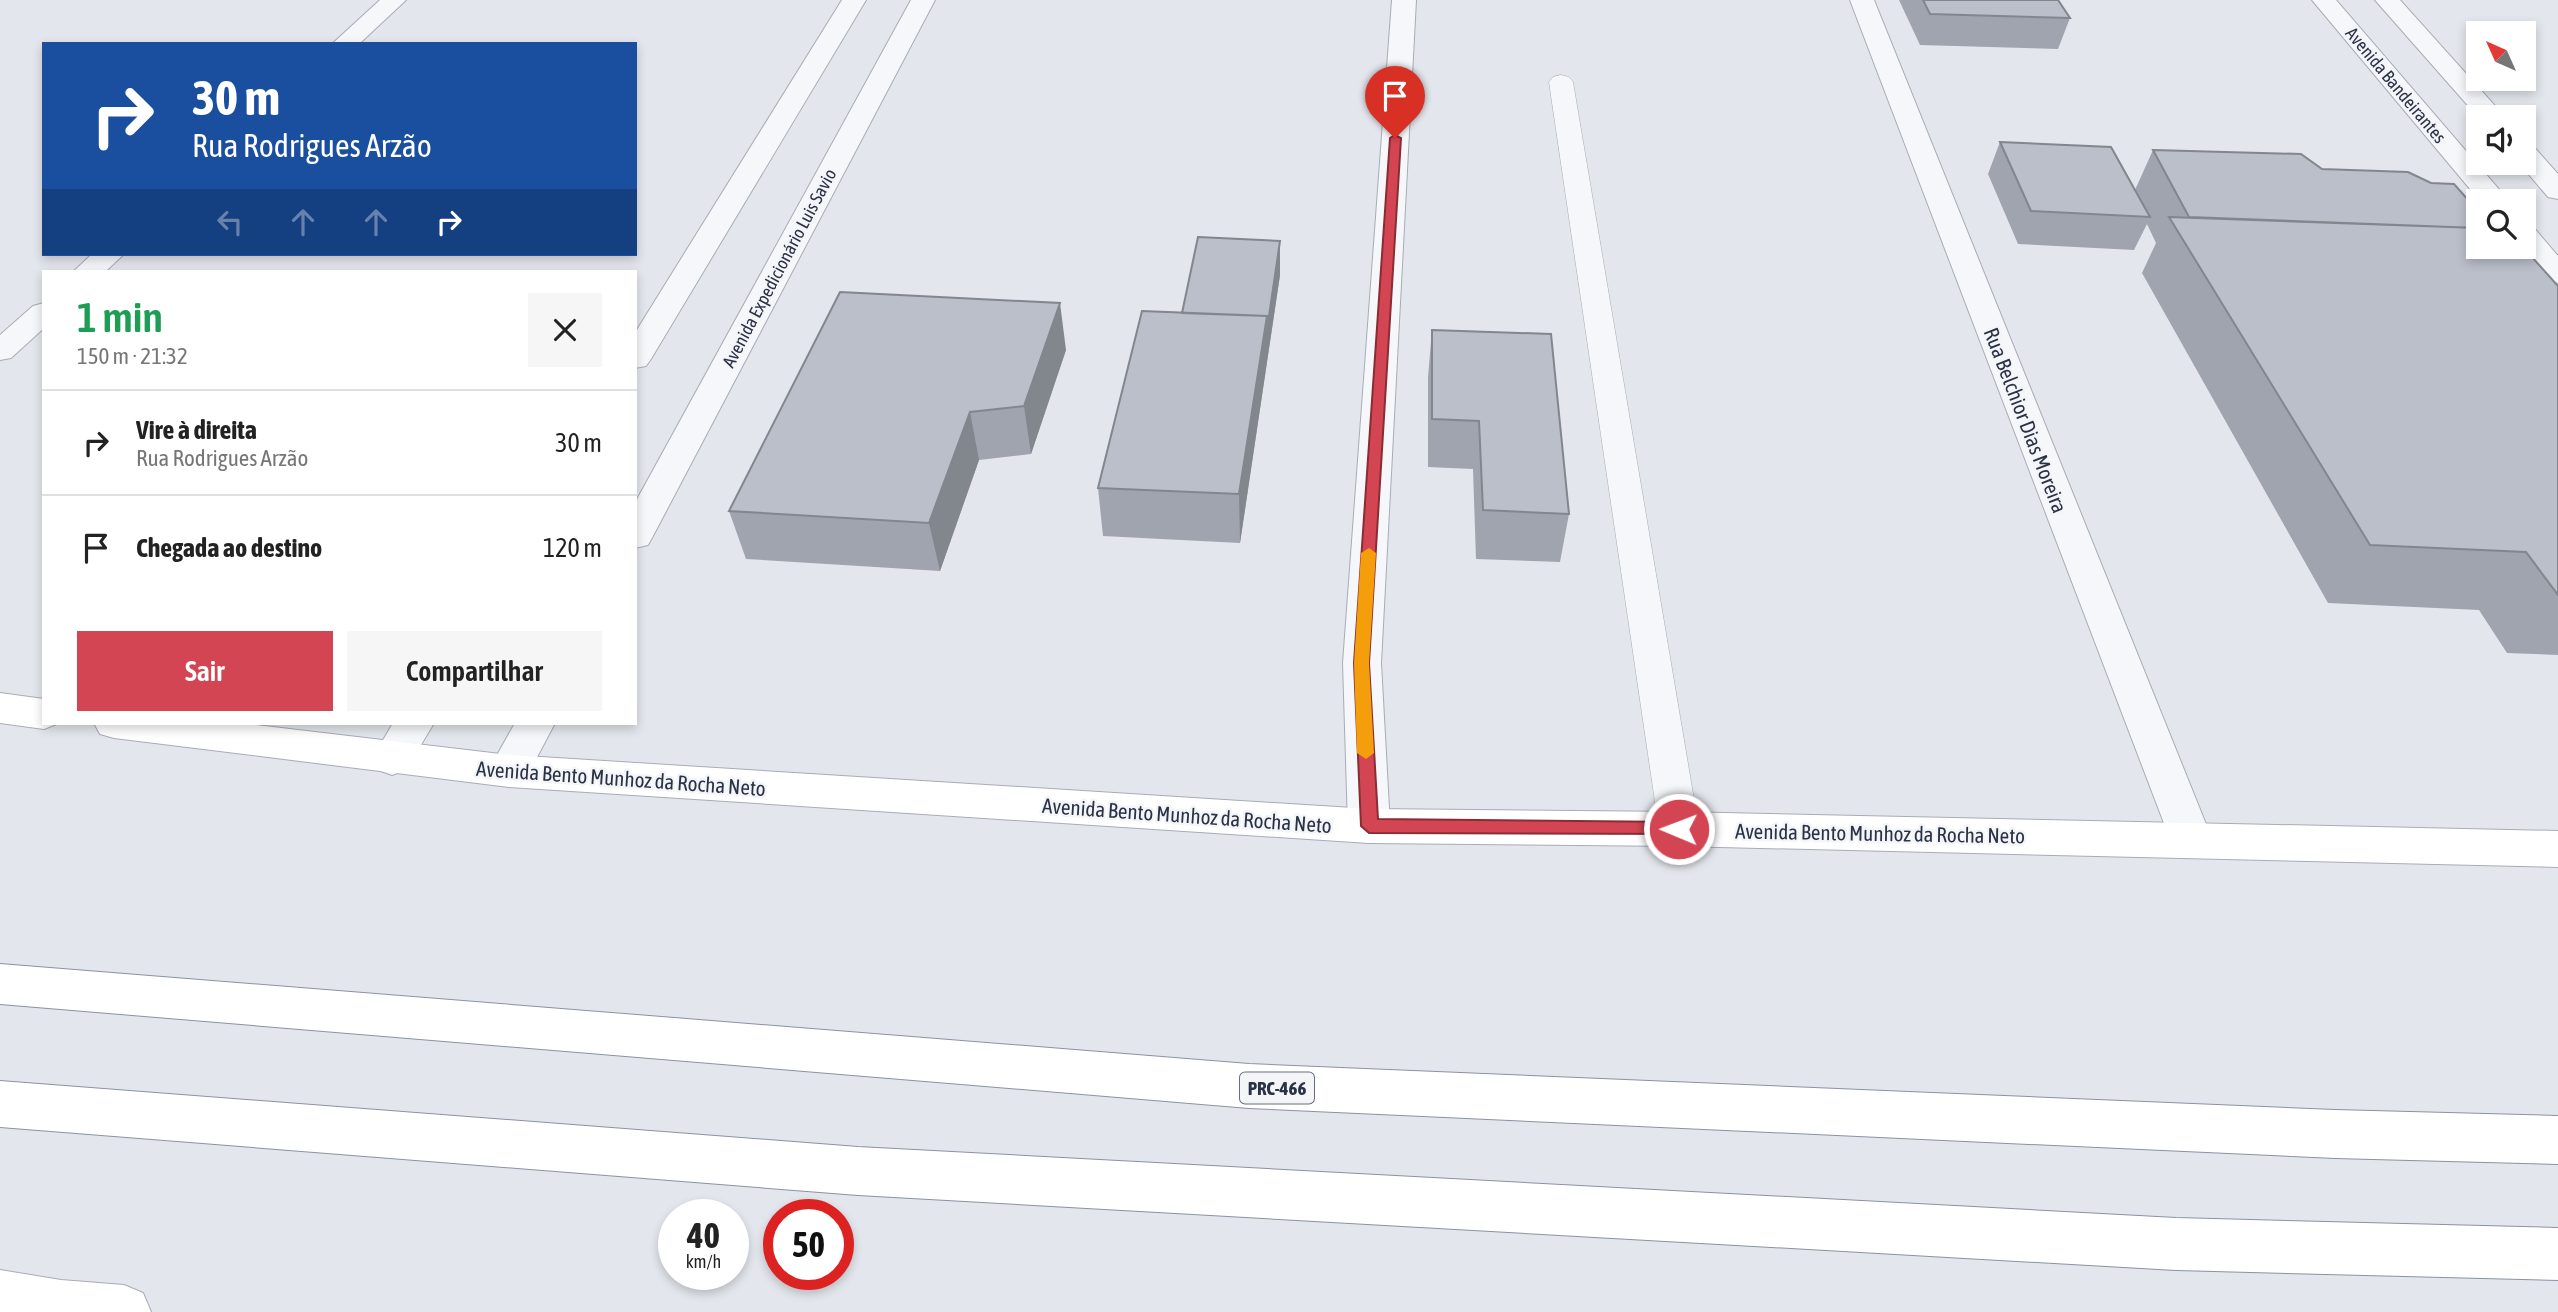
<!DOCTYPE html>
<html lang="pt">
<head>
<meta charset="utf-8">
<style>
	body { margin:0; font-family:"Asap Condensed",sans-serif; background:#f6f6f6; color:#222; height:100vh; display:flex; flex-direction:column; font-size:26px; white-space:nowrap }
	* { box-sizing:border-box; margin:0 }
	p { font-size:23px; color:#767676 }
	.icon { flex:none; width:38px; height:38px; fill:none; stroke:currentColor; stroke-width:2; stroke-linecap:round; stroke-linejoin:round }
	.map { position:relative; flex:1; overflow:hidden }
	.panel { position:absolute; left:42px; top:270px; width:595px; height:455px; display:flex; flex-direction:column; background:#fff; border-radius:0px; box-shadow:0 4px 10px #0003 }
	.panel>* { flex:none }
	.hud { position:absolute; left:42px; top:42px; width:595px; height:214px; border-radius:0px; box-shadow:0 4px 10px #0003; background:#1a4fa0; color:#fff; overflow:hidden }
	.needle { width:46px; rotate:315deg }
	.buttons { position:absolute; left:2466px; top:21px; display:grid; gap:14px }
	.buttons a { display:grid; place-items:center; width:70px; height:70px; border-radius:0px; background:#fff; box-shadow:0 4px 10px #0003; font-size:35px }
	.speed { position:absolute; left:658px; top:1199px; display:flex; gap:14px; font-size:35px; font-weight:700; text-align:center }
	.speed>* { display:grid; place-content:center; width:91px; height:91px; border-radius:50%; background:#fff; box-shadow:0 4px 10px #0003; line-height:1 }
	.speed small { font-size:18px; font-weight:400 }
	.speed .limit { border:10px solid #d22; background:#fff; color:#111 }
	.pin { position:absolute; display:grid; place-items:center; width:60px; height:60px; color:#fff; margin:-72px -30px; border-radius:50% 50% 50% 0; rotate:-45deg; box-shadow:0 0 7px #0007 }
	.pin .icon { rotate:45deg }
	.me { position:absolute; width:77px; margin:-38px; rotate:271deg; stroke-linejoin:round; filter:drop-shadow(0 0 5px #0008) }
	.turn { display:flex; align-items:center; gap:24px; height:147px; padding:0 35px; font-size:32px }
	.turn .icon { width:91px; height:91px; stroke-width:2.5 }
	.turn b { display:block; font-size:49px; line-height:60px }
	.lanes { display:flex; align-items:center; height:66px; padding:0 35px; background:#0003; justify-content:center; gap:35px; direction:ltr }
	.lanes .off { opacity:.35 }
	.round { display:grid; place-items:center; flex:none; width:74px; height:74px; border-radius:0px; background:#f6f6f6 }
	.overview { display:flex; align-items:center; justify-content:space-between; height:119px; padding:0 35px }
	h1 { font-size:42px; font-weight:600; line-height:52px; color:#1e9e55 }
	.cta { display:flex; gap:14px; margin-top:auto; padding:14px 35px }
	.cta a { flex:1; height:80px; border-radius:0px; background:#d34552; color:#fff; font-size:28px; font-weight:600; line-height:80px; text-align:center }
	.cta a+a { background:#f6f6f6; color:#222 }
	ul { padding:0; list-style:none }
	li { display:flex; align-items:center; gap:21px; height:105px; padding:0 35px; border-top:2px solid #e0e0e0 }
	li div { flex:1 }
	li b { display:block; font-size:26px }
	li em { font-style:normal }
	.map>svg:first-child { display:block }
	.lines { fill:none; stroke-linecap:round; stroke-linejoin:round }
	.service-casing { stroke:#a8acb7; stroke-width:1 }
	.minor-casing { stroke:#a8acb7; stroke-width:2 }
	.tertiary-casing { stroke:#a8acb7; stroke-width:2 }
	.secondary-casing { stroke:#a8acb7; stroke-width:2 }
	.trunk-casing { stroke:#8a92a3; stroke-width:2 }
	.service { fill:#f6f7fa; fill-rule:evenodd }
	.minor { fill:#f6f7fa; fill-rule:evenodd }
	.tertiary { fill:#f6f7fa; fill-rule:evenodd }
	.secondary { fill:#fff; fill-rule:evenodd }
	.trunk { fill:#fff; fill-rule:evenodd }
	.wall { fill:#a0a4ae }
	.shaded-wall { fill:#82868d }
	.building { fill:#babfca; stroke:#82868d; stroke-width:2 }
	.route { fill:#d34552; stroke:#892d35; stroke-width:2 }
	.slow { fill:#f59e0b }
	.labels { text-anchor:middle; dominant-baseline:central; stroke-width:5; stroke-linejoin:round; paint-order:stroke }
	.far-street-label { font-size:18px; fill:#2a3245; stroke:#f3f5f9 }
	.shield { fill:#f3f5f9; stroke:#666c7b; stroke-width:2 }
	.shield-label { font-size:19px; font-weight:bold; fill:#2a3245 }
	.street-label { font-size:21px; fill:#2a3245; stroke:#f3f5f9 }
</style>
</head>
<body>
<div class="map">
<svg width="2558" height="1312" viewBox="0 0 2558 1312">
	<rect width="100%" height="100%" fill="#e3e6ec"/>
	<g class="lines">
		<!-- service casing -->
		<g class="service-casing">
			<path id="service" d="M1561,75L1569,77L1573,82L1699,829L1693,841L1679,845L1665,841L1659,829L1549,82L1553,77Z"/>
		</g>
		<!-- minor casing -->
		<g class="minor-casing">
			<path id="minor" d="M380,0H406L359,44H332Z
				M842,0H866L651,359L646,366L635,368V333Z
				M911,0H935L653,536L648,545L635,548V503Z
				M1392,0H1416L1381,663L1390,826L1384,838L1369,843L1354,838L1348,826L1343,663Z
				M1850,0H1874L2212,839L2206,851L2191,856L2176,851L2170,839Z
				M92,254H124L106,271H74Z
				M44,303V328L11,358L0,360V335L33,306Z
				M393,723H434L406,770L392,775L378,770L372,759Z
				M515,723H555L524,782L509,787L494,782L488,771Z"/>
		</g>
		<!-- tertiary casing -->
		<g class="tertiary-casing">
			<path id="tertiary" d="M2312,0H2336L2509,201H2480Z
				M2375,0H2400L2505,117H2478Z
				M2524,144L2533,146L2558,174V199L2548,197L2519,163H2524Z
				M2524,225L2534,228L2558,256V283L2548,280L2520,247H2524Z"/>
		</g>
		<!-- secondary casing -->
		<g class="secondary-casing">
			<path id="secondary" d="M0,693L44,699V723H59L44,729L0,723Z
				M94,723H240L509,755L1369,809L1679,812L2558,831V867L1679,846L1369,843L509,787L114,738L100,734Z
				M0,1270L61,1280L124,1285L143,1293L151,1312H0Z"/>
		</g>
		<!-- trunk casing -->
		<g class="trunk-casing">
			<path id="trunk" d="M0,964L1249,1064L2335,1110L2558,1116V1164L2335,1158L1249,1108L0,1004Z
				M0,1081L858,1147L2176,1218L2558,1228V1280L2176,1270L858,1195L0,1127Z"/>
		</g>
		<!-- service -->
		<use href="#service" class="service"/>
		<!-- minor -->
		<use href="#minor" class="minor"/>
		<!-- tertiary -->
		<use href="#tertiary" class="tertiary"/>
		<!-- secondary -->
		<use href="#secondary" class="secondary"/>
		<!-- trunk -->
		<use href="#trunk" class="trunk"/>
	</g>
	<!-- wall -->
	<path class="wall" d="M1899,0H2058L2070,18L2058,49L1920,45Z
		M2000,142L2135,190L2153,150L2322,169L2558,286V655L2507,653L2479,610L2328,603L2142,273L2156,243L2147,224L2134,250L2018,244L1988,174Z
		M1280,275L1240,543L1103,536L1098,488Z
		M1432,330L1569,514L1560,562L1476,559L1473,469L1428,467V377Z
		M1066,350L1031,454L979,460L940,571L746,559L729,511Z"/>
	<!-- shaded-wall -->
	<path class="shaded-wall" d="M1280,241V275L1240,543L1239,494L1267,316Z
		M1060,303L1066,350L1031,454L1024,406Z
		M970,412L979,460L940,571L929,523Z"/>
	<!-- building -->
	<path class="building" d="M1923,0H2058L2070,18L1930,14Z
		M2000,142L2111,147L2150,217L2031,211Z
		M2153,150L2301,154L2322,169L2408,172L2431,183L2454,184L2478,211V228L2189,217Z
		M2169,217L2478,228V247H2523L2558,286V595L2526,552L2370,545Z
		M1198,237L1280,241L1267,330V316L1182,313Z
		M840,292L1060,303L1024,406L970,412L929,523L729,511Z
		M1142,311L1267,316L1239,494L1098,488Z
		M1432,330L1551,334L1569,514L1483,510L1479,421L1432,419Z"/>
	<!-- route -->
	<path class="route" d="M1395,135L1401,138L1369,663L1378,819L1679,822L1688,829L1686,834L1369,833L1361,826L1354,663L1390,138Z"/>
	<!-- slow -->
	<path class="slow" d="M1369,548L1376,553L1369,663L1374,753L1366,759L1357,753L1354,663L1361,553Z"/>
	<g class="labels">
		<!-- far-street labels -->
		<g class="far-street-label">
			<text transform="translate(2396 85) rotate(50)">Avenida Bandeirantes</text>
			<text transform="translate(779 268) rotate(-62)">Avenida Expedicionário Luis Savio</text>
		</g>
		<!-- shield labels -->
		<rect class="shield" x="1240" y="1072.5" width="74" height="31" rx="5"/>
		<g class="shield-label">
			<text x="1277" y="1088">PRC-466</text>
		</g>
		<!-- street labels -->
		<g class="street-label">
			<text transform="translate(2026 420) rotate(69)">Rua Belchior Dias Moreira</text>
			<text transform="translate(621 778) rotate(4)">Avenida Bento Munhoz da Rocha Neto</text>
			<text transform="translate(1187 815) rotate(4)">Avenida Bento Munhoz da Rocha Neto</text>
			<text transform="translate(1880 833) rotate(1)">Avenida Bento Munhoz da Rocha Neto</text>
		</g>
	</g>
</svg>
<div class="buttons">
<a><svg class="needle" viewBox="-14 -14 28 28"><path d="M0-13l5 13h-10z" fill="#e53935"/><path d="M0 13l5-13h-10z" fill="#767676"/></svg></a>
<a><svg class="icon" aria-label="sound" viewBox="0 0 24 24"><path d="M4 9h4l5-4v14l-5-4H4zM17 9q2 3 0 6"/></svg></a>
<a><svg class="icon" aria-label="search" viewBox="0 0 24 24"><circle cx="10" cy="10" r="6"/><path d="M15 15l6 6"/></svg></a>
</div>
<div class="speed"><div>40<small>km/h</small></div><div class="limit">50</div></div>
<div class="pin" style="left:1395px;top:138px;background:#d93025"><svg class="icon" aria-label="arrive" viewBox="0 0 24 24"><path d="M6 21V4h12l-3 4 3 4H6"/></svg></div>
<svg class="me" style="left:1679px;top:829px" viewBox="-20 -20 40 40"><circle r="17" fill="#d34552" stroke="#fff" stroke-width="3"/><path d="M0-11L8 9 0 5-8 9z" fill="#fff"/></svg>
<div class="hud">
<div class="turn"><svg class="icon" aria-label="right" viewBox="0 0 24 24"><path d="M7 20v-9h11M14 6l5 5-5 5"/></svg><div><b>30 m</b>Rua Rodrigues Arzão</div></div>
<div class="lanes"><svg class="icon off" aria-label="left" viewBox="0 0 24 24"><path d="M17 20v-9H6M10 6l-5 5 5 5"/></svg><svg class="icon off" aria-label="ahead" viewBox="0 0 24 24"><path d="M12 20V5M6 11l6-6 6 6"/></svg><svg class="icon off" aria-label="ahead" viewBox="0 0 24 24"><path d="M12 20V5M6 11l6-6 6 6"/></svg><svg class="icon" aria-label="right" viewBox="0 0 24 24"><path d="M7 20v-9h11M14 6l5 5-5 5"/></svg></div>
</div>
<section class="panel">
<div class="overview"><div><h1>1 min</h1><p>150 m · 21:32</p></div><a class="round"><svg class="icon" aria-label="close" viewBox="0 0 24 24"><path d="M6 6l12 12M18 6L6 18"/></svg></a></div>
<ul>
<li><svg class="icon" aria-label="right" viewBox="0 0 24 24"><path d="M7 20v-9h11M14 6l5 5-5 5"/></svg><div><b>Vire à direita</b><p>Rua Rodrigues Arzão</p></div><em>30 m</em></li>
<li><svg class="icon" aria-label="arrive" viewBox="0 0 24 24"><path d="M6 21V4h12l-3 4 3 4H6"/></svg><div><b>Chegada ao destino</b></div><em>120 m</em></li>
</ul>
<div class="cta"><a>Sair</a><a>Compartilhar</a></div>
</section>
</div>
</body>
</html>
